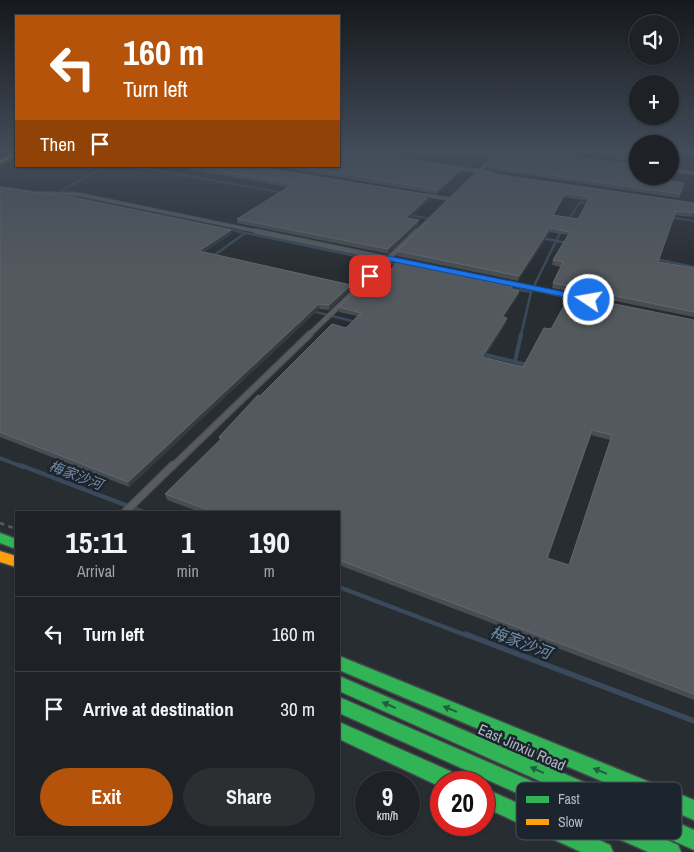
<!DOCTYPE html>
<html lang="en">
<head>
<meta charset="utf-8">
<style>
	body { margin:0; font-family:"Archivo Narrow","Noto Sans SC",sans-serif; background:#2b2f32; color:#f1f3f6; height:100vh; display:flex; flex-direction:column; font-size:19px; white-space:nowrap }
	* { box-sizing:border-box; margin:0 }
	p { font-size:16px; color:#a1a4a7 }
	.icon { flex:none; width:28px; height:28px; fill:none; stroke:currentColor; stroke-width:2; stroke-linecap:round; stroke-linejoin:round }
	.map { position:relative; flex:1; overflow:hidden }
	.sheet { position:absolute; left:15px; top:511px; width:325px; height:325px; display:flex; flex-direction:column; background:#1e2226; border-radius:0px; box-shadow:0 1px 4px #0004,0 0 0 1px #3c3f43 }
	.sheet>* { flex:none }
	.guide { position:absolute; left:15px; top:15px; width:325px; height:152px; border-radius:0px; box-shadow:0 1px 4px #0004,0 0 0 1px #3c3f43; background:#b45309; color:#fff; overflow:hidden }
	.controls { position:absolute; left:629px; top:15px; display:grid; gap:10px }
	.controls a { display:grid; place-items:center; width:50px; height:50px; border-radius:50%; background:#1e2226; box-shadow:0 1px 4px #0004,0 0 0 1px #3c3f43; font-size:25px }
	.speed { position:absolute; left:355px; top:771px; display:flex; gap:10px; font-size:25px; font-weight:700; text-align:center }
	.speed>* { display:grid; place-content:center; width:65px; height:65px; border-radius:50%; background:#1e2226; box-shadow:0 1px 4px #0004,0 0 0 1px #3c3f43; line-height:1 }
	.speed small { font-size:12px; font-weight:400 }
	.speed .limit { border:8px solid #d22; background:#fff; color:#111 }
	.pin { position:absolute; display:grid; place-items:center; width:42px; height:42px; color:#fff; margin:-21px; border-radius:10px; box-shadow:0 2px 8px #0006 }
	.me { position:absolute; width:55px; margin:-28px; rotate:282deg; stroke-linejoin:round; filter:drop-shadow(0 0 4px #0008) }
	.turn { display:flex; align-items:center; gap:18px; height:105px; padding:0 25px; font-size:22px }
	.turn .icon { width:65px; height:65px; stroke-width:2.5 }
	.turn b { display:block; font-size:35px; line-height:42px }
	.then { display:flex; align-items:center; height:48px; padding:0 25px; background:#0003; gap:10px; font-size:19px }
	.eta { display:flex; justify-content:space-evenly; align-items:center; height:85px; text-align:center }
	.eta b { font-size:30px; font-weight:800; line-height:35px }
	.cta { display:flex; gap:10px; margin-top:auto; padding:10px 25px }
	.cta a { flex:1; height:58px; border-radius:30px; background:#b45309; color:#fff; font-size:20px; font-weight:800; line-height:58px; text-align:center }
	.cta a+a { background:#2b2f32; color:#f1f3f6 }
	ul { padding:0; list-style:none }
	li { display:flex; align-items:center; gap:15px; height:75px; padding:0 25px; border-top:1px solid #3c3f43 }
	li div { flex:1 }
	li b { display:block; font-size:19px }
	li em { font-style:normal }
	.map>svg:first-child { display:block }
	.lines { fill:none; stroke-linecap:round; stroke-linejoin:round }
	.stream-far4 { stroke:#384a5b; stroke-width:2 }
	.stream-far3 { stroke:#384a5b; stroke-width:2.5 }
	.stream-far2 { stroke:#384a5b; stroke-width:4 }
	.stream-far1 { stroke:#384a5b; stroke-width:4.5 }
	.stream { stroke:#384a5b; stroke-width:5.5 }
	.lane-far3-casing { stroke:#46494d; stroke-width:4.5 }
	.lane-far2-casing { stroke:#46494d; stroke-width:6 }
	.lane-far1-casing { stroke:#46494d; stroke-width:8 }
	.lane-casing { stroke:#46494d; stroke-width:9 }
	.fast-casing { stroke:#46494d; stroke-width:3 }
	.slow-casing { stroke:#46494d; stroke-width:3 }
	.path { stroke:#575c5f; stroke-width:2.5; stroke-dasharray:4.5 4.5; stroke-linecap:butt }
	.lane-far3 { stroke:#585c61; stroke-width:3 }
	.lane-far2 { stroke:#585c61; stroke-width:4.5 }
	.lane-far1 { stroke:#585c61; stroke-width:5.5 }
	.lane { stroke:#585c61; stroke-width:7 }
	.fast { fill:#30b455; fill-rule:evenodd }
	.slow { fill:#ff9f0a; fill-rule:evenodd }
	.wall { fill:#484d52; fill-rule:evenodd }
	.shaded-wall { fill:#363b40 }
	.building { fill:#53595e; stroke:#62686e; fill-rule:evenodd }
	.oneway { fill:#245e3d }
	.route { fill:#1a73e8; stroke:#114b97 }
	.labels { text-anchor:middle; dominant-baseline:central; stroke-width:5; stroke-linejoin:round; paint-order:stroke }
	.water-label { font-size:14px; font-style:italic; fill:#748ea5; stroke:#1c242d }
	.near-street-label { font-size:15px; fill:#b1bac4; stroke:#1c242d }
	.near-water-label { font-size:16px; font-style:italic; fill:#748ea5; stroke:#1c242d }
	.key { fill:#1c242d; stroke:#49515a; stroke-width:1 }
	.key-label { font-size:14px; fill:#b1bac4 }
</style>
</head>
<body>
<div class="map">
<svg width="694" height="852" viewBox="0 0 694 852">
	<rect width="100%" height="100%" fill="#282d32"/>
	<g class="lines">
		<!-- stream-far4 -->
		<path class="stream-far4" d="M670,153L694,156
			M131,166L284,193
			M54,195L106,166
			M55,196L73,197L242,232
			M409,215L432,219
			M669,217L694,221
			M568,221L580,202L591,204"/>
		<!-- stream-far3 -->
		<path class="stream-far3" d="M236,231L399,265
			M542,238L567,243
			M213,256L245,233
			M655,259L694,267
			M508,288L531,292
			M312,311L356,322
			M521,335L531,292L561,231"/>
		<!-- stream-far2 -->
		<path class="stream-far2" d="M521,334L515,362L527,365
			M482,354L515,362
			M0,458L23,467"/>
		<!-- stream-far1 -->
		<path class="stream-far1" d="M20,465L144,512
			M339,587L468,636"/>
		<!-- stream -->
		<path class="stream" d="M465,634L694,721"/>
		<!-- lane-far3 casing -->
		<g class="lane-far3-casing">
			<path id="lane-far3" d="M349,152L492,173
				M538,152L570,156L574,152
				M670,170L694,173
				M0,188L34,193L77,194L261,232
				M424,195L449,199
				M416,232L499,152"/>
		</g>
		<!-- lane-far2 casing -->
		<g class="lane-far2-casing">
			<path id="lane-far2" d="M255,231L405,262
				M508,283L574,297
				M309,335L417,231"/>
		</g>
		<!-- lane-far1 casing -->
		<g class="lane-far1-casing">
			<path id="lane-far1" d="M172,467L310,334"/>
		</g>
		<!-- lane casing -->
		<g class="lane-casing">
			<path id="lane" d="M125,512L173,465"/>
		</g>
		<!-- fast casing -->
		<g class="fast-casing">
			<path id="fast" d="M0,533L16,539V549L0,543Z
				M339,656L694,800V820L339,670Z
				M339,676L694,830V850L339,691Z
				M339,697L678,845L681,852H648L339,713Z
				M339,722L459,775L461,782H441V787L339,739Z
				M484,788L610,845L613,852H581L484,807Z"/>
		</g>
		<!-- slow casing -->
		<g class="slow-casing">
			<path id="slow" d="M14,152H16V155L0,164V160Z
				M0,551L16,556V567L0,562Z"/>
		</g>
		<!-- path -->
		<path class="path" d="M0,523L16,529"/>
		<!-- lane-far3 -->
		<use href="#lane-far3" class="lane-far3"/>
		<!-- lane-far2 -->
		<use href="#lane-far2" class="lane-far2"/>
		<!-- lane-far1 -->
		<use href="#lane-far1" class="lane-far1"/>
		<!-- lane -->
		<use href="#lane" class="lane"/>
		<!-- fast -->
		<use href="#fast" class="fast"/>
		<!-- slow -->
		<use href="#slow" class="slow"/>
	</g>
	<!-- wall -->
	<path class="wall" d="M370,152H398L397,156Z
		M455,152H496L489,157Z
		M576,152H638V162L577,153Z
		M171,166H253L430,195V199L409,218L419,220V224L388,254L237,223V219L288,187Z
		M273,166H339L461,172L437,194Z
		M488,166L637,168L633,176L684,183L679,198L488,169Z
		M481,172L694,213L693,217L674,215L658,262L694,268V317L552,288L553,283L561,267L552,265L553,260L568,235L550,232L518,281L397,256V251L430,222ZM564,197L588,201L578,219L554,215Z
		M0,188L231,230V234L204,252L351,285V289L329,310L319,309L129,487L0,437Z
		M514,283L512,290L519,291L518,296L504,317L506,323L484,358L523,367L551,329L694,320V700L339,565V512H200L167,500L165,494L220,440L219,437L260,396L346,328L357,316L339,312V307L371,288ZM591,435L610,440L569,565L548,558Z"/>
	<!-- shaded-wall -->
	<path class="shaded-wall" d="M492,152H496L489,157L490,153Z
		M461,169V172L437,194L438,190Z
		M565,193L564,197L552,219L553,215Z
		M430,195V199L406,222V218Z
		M419,220V224L388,254V249Z
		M550,228V232L518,281L519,276Z
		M231,230V234L200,255L199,251Z
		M351,285V289L329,310V305Z
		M519,291L518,296L501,321L502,317Z
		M319,304V309L129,487L128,482Z
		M507,318L506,323L481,362L482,357Z
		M592,430L591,435L546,563L547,558Z"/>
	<!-- building -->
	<path class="building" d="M339,152H348L461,169L438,190L295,166H339Z
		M480,152H492L490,153Z
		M501,152H538L638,165L632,175L684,183L680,194L488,166Z
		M590,152H638V158Z
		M192,166H253L430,195L406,218L419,220L388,249L237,219L293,184Z
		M481,172L694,203V213L676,211L658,262L694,268V312L553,283L563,262L553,260L570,232L550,228L519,276L397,251L428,222H430ZM565,193L590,197L578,219L553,215Z
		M0,188L70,197L231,230L199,251L351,285L329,305L319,304L128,482L0,432Z
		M400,260L514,283L510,289L519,291L502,317L507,318L482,357L523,367L544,328L551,329L570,295L694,320V694L339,560V512H214L165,494L222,438L219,437L258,395L260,396L332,324L346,328L361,313L339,307L362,286L371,288ZM592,430L612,435L569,565L547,558Z"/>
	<!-- one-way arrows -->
	<defs><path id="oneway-solid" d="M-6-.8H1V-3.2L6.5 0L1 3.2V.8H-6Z" transform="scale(1.25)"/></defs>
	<g class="oneway">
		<use href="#oneway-solid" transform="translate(389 705) rotate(-156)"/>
		<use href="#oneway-solid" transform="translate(450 709) rotate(-158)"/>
		<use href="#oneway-solid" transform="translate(537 770) rotate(-156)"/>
		<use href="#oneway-solid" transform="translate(600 771) rotate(-158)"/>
	</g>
	<!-- sky -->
	<linearGradient id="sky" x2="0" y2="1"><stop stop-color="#16191c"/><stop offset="0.56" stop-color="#424c5a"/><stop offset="1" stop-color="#424c5a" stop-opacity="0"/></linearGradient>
	<rect width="694" height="271" fill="url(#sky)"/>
	<!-- route -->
	<path class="route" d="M388,256L589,297L593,300L589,302L390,261L373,277H367V274Z"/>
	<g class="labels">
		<!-- water labels -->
		<g class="water-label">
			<text transform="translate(76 475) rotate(21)">梅家沙河</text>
		</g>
		<!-- near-street labels -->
		<g class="near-street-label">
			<text transform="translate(522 747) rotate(24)">East Jinxiu Road</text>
		</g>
		<!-- near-water labels -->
		<g class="near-water-label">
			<text transform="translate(521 642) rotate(21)">梅家沙河</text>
		</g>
	</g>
	<!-- legend -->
	<rect x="516" y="782" width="166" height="58" rx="8" class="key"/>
	<rect x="526" y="796" width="23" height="7" fill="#30b455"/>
	<rect x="526" y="819" width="23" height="6" fill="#ff9f0a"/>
	<g class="key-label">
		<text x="558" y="804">Fast</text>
		<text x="558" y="827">Slow</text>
	</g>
</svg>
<div class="controls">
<a><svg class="icon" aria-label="sound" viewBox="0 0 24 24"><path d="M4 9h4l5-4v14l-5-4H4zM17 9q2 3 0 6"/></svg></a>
<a>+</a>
<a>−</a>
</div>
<div class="speed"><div>9<small>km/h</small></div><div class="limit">20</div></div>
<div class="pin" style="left:370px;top:276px;background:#d93025"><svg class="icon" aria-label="arrive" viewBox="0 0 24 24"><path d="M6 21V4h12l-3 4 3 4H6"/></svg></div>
<svg class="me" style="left:589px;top:300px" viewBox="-20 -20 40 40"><circle r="17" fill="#1a73e8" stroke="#fff" stroke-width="3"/><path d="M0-11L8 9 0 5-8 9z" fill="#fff"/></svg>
<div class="guide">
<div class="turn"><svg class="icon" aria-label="left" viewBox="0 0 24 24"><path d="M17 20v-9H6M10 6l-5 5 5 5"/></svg><div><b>160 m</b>Turn left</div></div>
<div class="then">Then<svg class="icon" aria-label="arrive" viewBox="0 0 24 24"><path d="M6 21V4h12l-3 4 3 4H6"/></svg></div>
</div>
<section class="sheet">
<div class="eta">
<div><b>15:11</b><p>Arrival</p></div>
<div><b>1</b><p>min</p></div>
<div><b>190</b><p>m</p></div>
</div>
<ul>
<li><svg class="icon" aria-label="left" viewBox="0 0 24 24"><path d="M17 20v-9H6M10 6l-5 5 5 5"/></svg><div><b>Turn left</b></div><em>160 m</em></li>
<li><svg class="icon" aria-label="arrive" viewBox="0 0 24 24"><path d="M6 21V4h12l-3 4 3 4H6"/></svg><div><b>Arrive at destination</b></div><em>30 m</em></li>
</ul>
<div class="cta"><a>Exit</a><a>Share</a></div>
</section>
</div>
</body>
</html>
